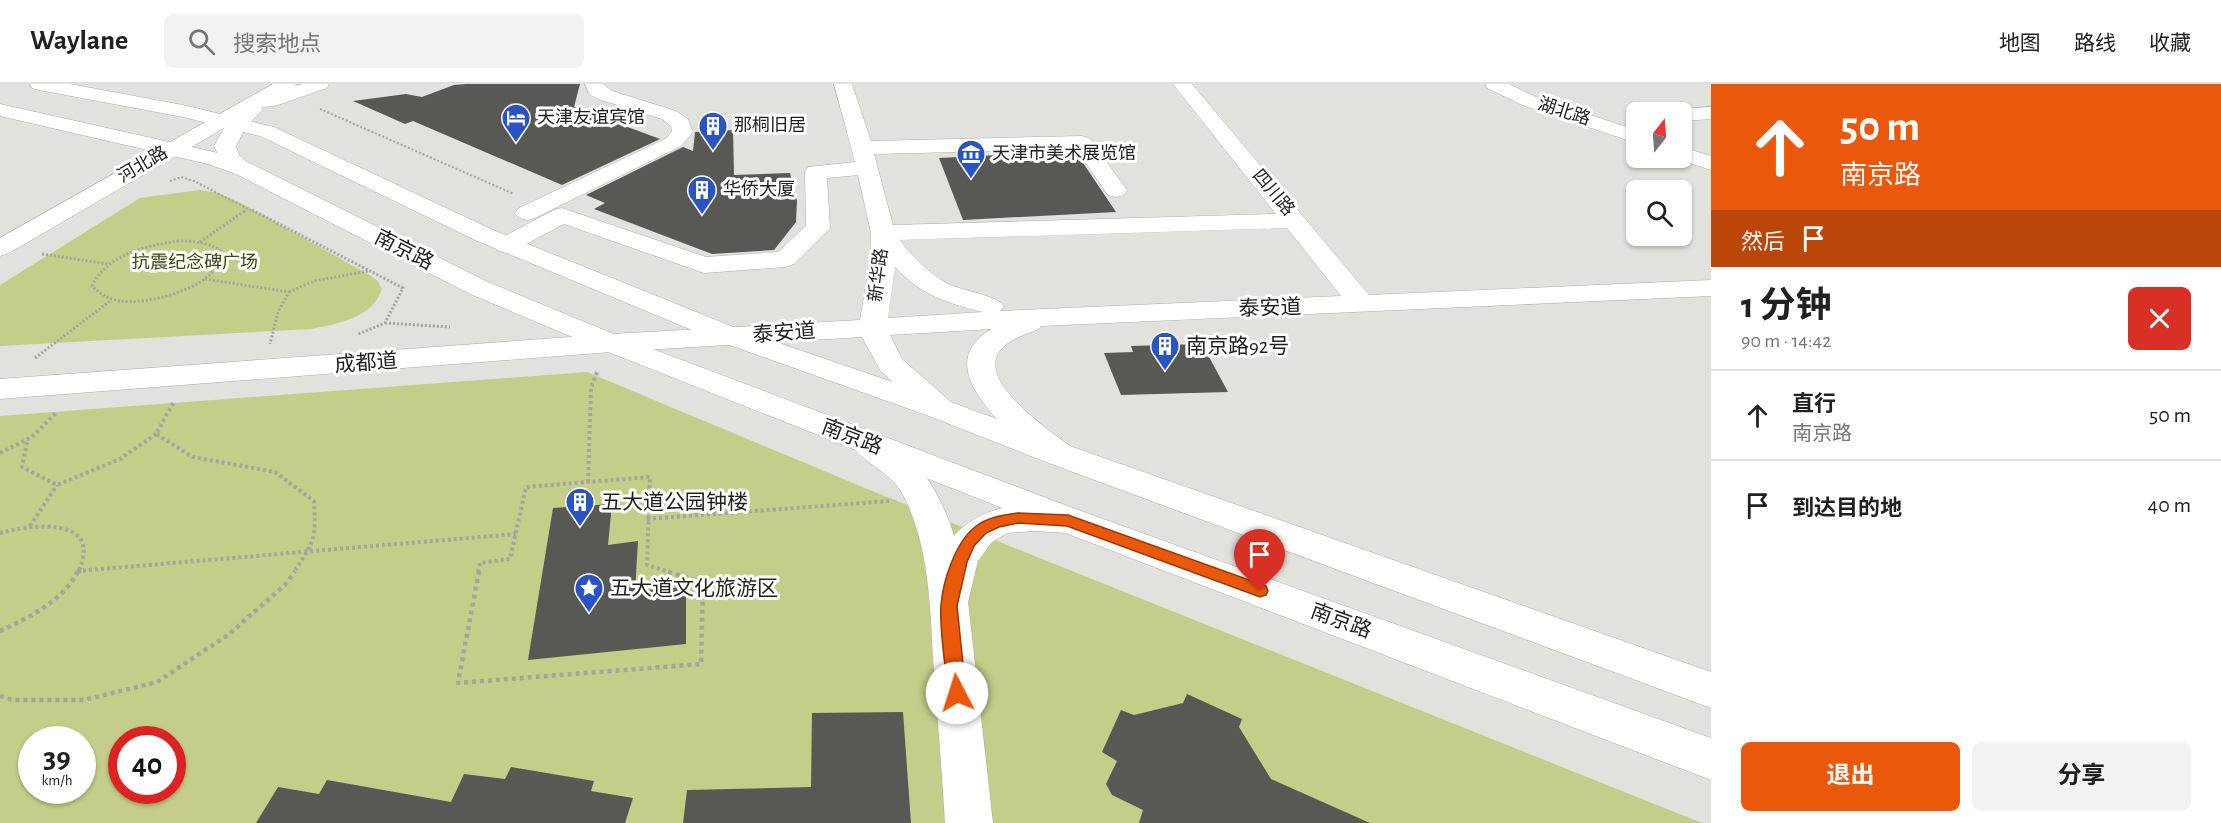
<!DOCTYPE html>
<html lang="zh">
<head>
<meta charset="utf-8">
<style>
	body { margin:0; font-family:"Alegreya Sans","Noto Sans SC",sans-serif; background:#f2f2f2; color:#202124; height:100vh; display:flex; flex-direction:column; font-size:22px; white-space:nowrap }
	* { box-sizing:border-box; margin:0 }
	p { font-size:20px; color:#757577 }
	.icon { flex:none; width:33px; height:33px; fill:none; stroke:currentColor; stroke-width:2; stroke-linecap:round; stroke-linejoin:round }
	.map { position:relative; flex:1; overflow:hidden }
	.details { display:flex; flex-direction:column; background:#fff; width:510px }
	.details>* { flex:none }
	.banner { background:#ea580c; color:#fff; overflow:hidden }
	.needle { width:39px; rotate:17deg }
	.tools { position:absolute; left:1626px; top:18px; display:grid; gap:12px }
	.tools a { display:grid; place-items:center; width:66px; height:66px; border-radius:9px; background:#fff; box-shadow:0 2px 4px #0004; font-size:30px }
	.speed { position:absolute; left:18px; top:642px; display:flex; gap:12px; font-size:30px; font-weight:700; text-align:center }
	.speed>* { display:grid; place-content:center; width:78px; height:78px; border-radius:50%; background:#fff; box-shadow:0 2px 4px #0004; line-height:1 }
	.speed small { font-size:15px; font-weight:400 }
	.speed .limit { border:9px solid #d22; background:#fff; color:#111 }
	.pin { position:absolute; display:grid; place-items:center; width:51px; height:51px; color:#fff; margin:-62px -26px; border-radius:50% 50% 50% 0; rotate:-45deg; box-shadow:0 0 6px #0007 }
	.pin .icon { rotate:45deg }
	.me { position:absolute; width:66px; margin:-33px; rotate:355deg; stroke-linejoin:round; filter:drop-shadow(0 0 4px #0008) }
	.turn { display:flex; align-items:center; gap:21px; height:126px; padding:0 30px; font-size:27px }
	.turn .icon { width:78px; height:78px; stroke-width:2.5 }
	.turn b { display:block; font-size:42px; line-height:51px }
	.then { display:flex; align-items:center; height:57px; padding:0 30px; background:#0003; gap:12px; font-size:22px }
	.round { display:grid; place-items:center; flex:none; width:63px; height:63px; border-radius:9px; background:#f2f2f2 }
	.headline { display:flex; align-items:center; justify-content:space-between; height:102px; padding:0 30px }
	h1 { font-size:36px; font-weight:700; line-height:45px }
	.action { display:flex; gap:12px; margin-top:auto; padding:12px 30px }
	.action a { flex:1; height:69px; border-radius:9px; background:#ea580c; color:#fff; font-size:24px; font-weight:700; line-height:69px; text-align:center }
	.action a+a { background:#f2f2f2; color:#202124 }
	ul { padding:0; list-style:none }
	li { display:flex; align-items:center; gap:18px; height:90px; padding:0 30px; border-top:2px solid #e0e0e0 }
	li div { flex:1 }
	li b { display:block; font-size:22px }
	li em { font-style:normal }
	header { display:flex; align-items:center; gap:36px; box-sizing:border-box; height:84px; padding:0 30px; background:#fff; border-bottom:2px solid #e0e0e0 }
	header strong { font-size:28px }
	nav { display:flex; gap:33px; margin-inline-start:auto; font-size:21px }
	.search { width:420px; height:54px; background:#f2f2f2; display:flex; align-items:center; gap:15px; box-sizing:border-box; padding:0 21px; border-radius:9px; color:#757577; font-size:22px }
	main { display:flex; flex:1; min-height:0 }
	.map>svg:first-child { display:block }
	.green { fill:#c4ce89; fill-rule:evenodd }
	.building { fill:#585855 }
	.lines { fill:none; stroke-linecap:round; stroke-linejoin:round }
	.minor-casing { stroke:#adadaa; stroke-width:1 }
	.major-casing { stroke:#adadaa; stroke-width:1 }
	.path-far3 { stroke:#a4a4a1; stroke-width:2; stroke-dasharray:2 2; stroke-linecap:butt }
	.path-far2 { stroke:#a4a4a1; stroke-width:3; stroke-dasharray:2 2; stroke-linecap:butt }
	.path-far1 { stroke:#a4a4a1; stroke-width:4; stroke-dasharray:3 3; stroke-linecap:butt }
	.path { stroke:#a4a4a1; stroke-width:4.5; stroke-dasharray:4 4; stroke-linecap:butt }
	.minor { fill:#fff; fill-rule:evenodd }
	.major { fill:#fff; fill-rule:evenodd }
	.route { fill:#ea580c; stroke:#983908; stroke-width:1.5 }
	.labels { text-anchor:middle; dominant-baseline:central; stroke-width:6; stroke-linejoin:round; paint-order:stroke }
	.far-street-label { font-size:18px; fill:#1f1f1e; stroke:#fffffe }
	.far-poi-label { font-size:18px; fill:#1f1f1e; stroke:#fffffe; text-anchor:start }
	.far-park-label { font-size:18px; fill:#404610; stroke:#fffffe }
	.street-label { font-size:21px; fill:#1f1f1e; stroke:#fffffe }
	.poi-label { font-size:21px; fill:#1f1f1e; stroke:#fffffe; text-anchor:start }
</style>
</head>
<body>
<header>
<strong>Waylane</strong>
<div class="search"><svg class="icon" aria-label="search" viewBox="0 0 24 24"><circle cx="10" cy="10" r="6"/><path d="M15 15l6 6"/></svg>搜索地点</div>
<nav><a>地图</a><a>路线</a><a>收藏</a></nav>
</header>
<main>
<div class="map">
<svg width="1711" height="739" viewBox="0 0 1711 739">
	<rect width="100%" height="100%" fill="#e1e1de"/>
	<!-- green -->
	<path class="green" d="M200,106L218,109L241,119L366,189L377,196L382,205C373,234 337,240 311,245L0,262V201L140,114Z
		M587,288L860,402L1702,739H0V332ZM32,656H82V706H32ZM122,656H172V706H122Z"/>
	<!-- building -->
	<path class="building" d="M466,0H580L574,23L660,55L562,101L413,37L405,40L353,17L406,10L422,13L454,1Z
		M733,46L734,91L790,89L797,117L796,138L774,166L712,170L594,125L605,119L586,111L683,63L693,67L695,48Z
		M1075,67L1116,128L963,136L939,74Z
		M1202,260L1228,308L1121,311L1104,269L1133,268L1131,262Z
		M612,420L608,461L638,457L635,507L686,503V560L528,576L553,424Z
		M1187,610L1242,635L1239,643L1271,695L1370,739H1139L1143,726L1112,711L1106,700L1117,677L1102,668L1121,626L1134,631L1183,619Z
		M903,628L911,739H683L687,706L811,703L812,629Z
		M511,683L594,697L591,707L633,714L625,739H256L278,703L319,710L327,696L451,718L464,690L505,695Z"/>
	<g class="lines">
		<!-- minor casing -->
		<g class="minor-casing">
			<path id="minor" d="M273,0H296L295,2L302,0H329L327,4L275,22L261,23L263,25L246,43L236,62L239,71L255,85L252,90C232,95 221,78 214,62L224,44L9,169L0,172V154Z
				M585,0H603L612,7L676,27L688,35L693,48L681,62L535,134L527,136L519,134L515,129L519,124L667,54L672,47L671,42L662,35L598,15L589,10Z
				M834,0H852L871,57L1082,52L1089,54L1127,106L1124,111L1116,113L1108,111L1076,65L874,70L893,141L1276,130L1173,0H1192L1369,211L1711,196V212L1041,242L1039,245C1025,251 1008,255 999,268C978,298 1050,347 1070,362L1075,370L1070,378C1062,380 1055,382 1047,378C1037,374 1027,362 1018,355C988,329 936,276 992,245L890,251L902,275L951,318L956,325L951,332L940,335L929,332L880,286L862,253L611,268L0,315V295L611,250L860,236L870,178L871,149L858,91L827,94L830,144L794,180L785,183L704,189L564,140L515,166L506,169L497,166L493,161L497,156L554,126L562,124L706,173L778,168L806,142L805,88L808,83L855,78ZM1287,144L1341,212L1000,227L1004,222C996,211 963,207 948,200C929,189 913,174 900,156ZM895,183C919,210 949,220 983,228L888,234Z
				M1485,0H1509L1536,13L1636,46V59L1522,21L1487,4Z
				M1711,23V35L1682,37V28H1674L1682,25Z
				M1682,63L1711,72V86L1674,74H1682Z
				M866,348C913,361 941,408 954,452C983,418 1040,414 1081,427L1086,436L1081,445L1068,449L1035,447L1007,449L991,459L978,477L968,518L993,739H945C942,689 938,638 934,588C930,529 931,463 902,409C890,387 862,379 850,359L854,351Z"/>
		</g>
		<!-- major casing -->
		<g class="major-casing">
			<path id="major" d="M30,0H70L183,21L274,43L493,146L741,246L951,318L1070,362L1711,588V624L1046,378L929,332L721,258L475,156L260,52L183,33L39,6L32,4Z
				M0,20L214,68L252,80L488,198L621,253L1081,427L1711,654V696L1055,445L601,265L470,210L236,90L208,80L0,32Z"/>
		</g>
		<!-- path-far3 -->
		<path class="path-far3" d="M320,25L514,110
			M170,97L181,93L194,97L254,128
			M244,128L248,125"/>
		<!-- path-far2 -->
		<path class="path-far2" d="M252,126L403,204L385,239L358,250
			M177,157C193,157 206,158 220,166C219,170 220,176 218,180C206,206 146,221 120,217C108,215 101,210 92,202C109,169 144,163 177,157Z
			M200,158L246,126
			M42,170L108,180
			M205,195L289,208L278,228L270,260
			M289,208L314,197L368,187
			M385,239L450,243
			M35,274L110,217"/>
		<!-- path-far1 -->
		<path class="path-far1" d="M173,319L156,350L193,373L275,388L314,417C316,454 315,457 294,488
			M27,358L22,383L57,401L120,375L156,350
			M0,369L32,353L57,328
			M588,398L591,303L598,286
			M647,435L889,417
			M30,442L57,401
			M0,449C31,440 105,432 78,488
			M77,487L516,450
			M478,488L480,479L510,475L526,403L650,393L647,481L670,488"/>
		<!-- path -->
		<path class="path" d="M77,487H82
			M479,487L458,599L701,580L703,498L665,487
			M0,547C29,534 64,516 78,487
			M0,612L13,616H84L157,598L228,551L286,500L295,487"/>
		<!-- minor -->
		<use href="#minor" class="minor"/>
		<!-- major -->
		<use href="#major" class="major"/>
	</g>
	<!-- route -->
	<path class="route" d="M1018,429L1068,431L1266,502L1268,507L1266,511L1260,513L1067,442L1018,439L999,443L986,449L974,462L967,478L957,522L966,609L963,614L957,616L951,614L948,609C946,584 939,545 941,521C943,497 955,459 975,443C987,433 1004,431 1018,429Z"/>
	<!-- icons -->
	<defs>
		<g id="hotel-pin" transform="scale(1.5)"><path d="M0 17L-7.5 6A9.5 9.5 0 1 1 7.5 6Z" fill="#2b54c3" stroke="#fffffe"/><path d="M-6-4.5h1.5V1H6V5H4.5V3h-9V5H-6ZM-4 0a1.8 1.8 0 1 1 3.6 0ZM.5 0V-2.5h3Q6-2.5 6 0Z" fill="#fff"/></g>
		<g id="building-pin" transform="scale(1.5)"><path d="M0 17L-7.5 6A9.5 9.5 0 1 1 7.5 6Z" fill="#2b54c3" stroke="#fffffe"/><path d="M-4-6H4V6H1V3H-1V6H-4ZM-2.5-4.3h1.7v1.8h-1.7ZM.8-4.3h1.7v1.8H.8ZM-2.5-1h1.7V.8h-1.7ZM.8-1h1.7V.8H.8Z" fill="#fff"/></g>
		<g id="museum-pin" transform="scale(1.5)"><path d="M0 17L-7.5 6A9.5 9.5 0 1 1 7.5 6Z" fill="#2b54c3" stroke="#fffffe"/><path d="M0-6L6-3V-2H-6V-3ZM-5-1h2V3h-2ZM-1-1h2V3h-2ZM3-1h2V3H3ZM-6 4H6V6H-6Z" fill="#fff"/></g>
		<g id="sight-pin" transform="scale(1.5)"><path d="M0 17L-7.5 6A9.5 9.5 0 1 1 7.5 6Z" fill="#2b54c3" stroke="#fffffe"/><path d="M0-6L1.8-2.2L6-1.7L2.9 1.2L3.7 5.4L0 3.3L-3.7 5.4L-2.9 1.2L-6-1.7L-1.8-2.2Z" fill="#fff"/></g>
	</defs>
	<g fill-rule="evenodd">
		<use href="#hotel-pin" x="516" y="34"/>
		<use href="#building-pin" x="713" y="42"/>
		<use href="#museum-pin" x="971" y="70"/>
		<use href="#building-pin" x="702" y="106"/>
		<use href="#building-pin" x="1165" y="262"/>
		<use href="#building-pin" x="580" y="418"/>
		<use href="#sight-pin" x="589" y="504"/>
	</g>
	<g class="labels">
		<!-- far-street labels -->
		<g class="far-street-label">
			<text transform="translate(1564 28) rotate(18)">湖北路</text>
			<text transform="translate(143 81) rotate(-30)">河北路</text>
			<text transform="translate(1273 109) rotate(50)">四川路</text>
			<text transform="translate(879 191) rotate(-83)">新华路</text>
		</g>
		<!-- far-poi labels -->
		<g class="far-poi-label">
			<text x="537" y="34">天津友谊宾馆</text>
			<text x="734" y="42">那桐旧居</text>
			<text x="992" y="70">天津市美术展览馆</text>
			<text x="723" y="106">华侨大厦</text>
		</g>
		<!-- far-park labels -->
		<g class="far-park-label">
			<text x="195" y="179">抗震纪念碑广场</text>
		</g>
		<!-- street labels -->
		<g class="street-label">
			<text transform="translate(404 166) rotate(27)">南京路</text>
			<text transform="translate(1270 224) rotate(-2)">泰安道</text>
			<text transform="translate(784 249) rotate(-4)">泰安道</text>
			<text transform="translate(366 279) rotate(-4)">成都道</text>
			<text transform="translate(852 353) rotate(21)">南京路</text>
			<text transform="translate(1341 537) rotate(20)">南京路</text>
		</g>
		<!-- poi labels -->
		<g class="poi-label">
			<text x="1186" y="262">南京路92号</text>
			<text x="601" y="418">五大道公园钟楼</text>
			<text x="610" y="504">五大道文化旅游区</text>
		</g>
	</g>
</svg>
<div class="tools">
<a><svg class="needle" viewBox="-14 -14 28 28"><path d="M0-13l5 13h-10z" fill="#e53935"/><path d="M0 13l5-13h-10z" fill="#757577"/></svg></a>
<a><svg class="icon" aria-label="search" viewBox="0 0 24 24"><circle cx="10" cy="10" r="6"/><path d="M15 15l6 6"/></svg></a>
</div>
<div class="speed"><div>39<small>km/h</small></div><div class="limit">40</div></div>
<div class="pin" style="left:1260px;top:507px;background:#d93025"><svg class="icon" aria-label="arrive" viewBox="0 0 24 24"><path d="M6 21V4h12l-3 4 3 4H6"/></svg></div>
<svg class="me" style="left:957px;top:609px" viewBox="-20 -20 40 40"><circle r="19" fill="#fff"/><path d="M0-13L10 11 0 6-10 11z" fill="#ea580c"/></svg>
</div>
<section class="details">
<div class="banner">
<div class="turn"><svg class="icon" aria-label="ahead" viewBox="0 0 24 24"><path d="M12 20V5M6 11l6-6 6 6"/></svg><div><b>50 m</b>南京路</div></div>
<div class="then">然后<svg class="icon" aria-label="arrive" viewBox="0 0 24 24"><path d="M6 21V4h12l-3 4 3 4H6"/></svg></div>
</div>
<div class="headline"><div><h1>1 分钟</h1><p>90 m · 14:42</p></div><a class="round" style="background:#d93025;color:#fff"><svg class="icon" aria-label="close" viewBox="0 0 24 24"><path d="M6 6l12 12M18 6L6 18"/></svg></a></div>
<ul>
<li><svg class="icon" aria-label="ahead" viewBox="0 0 24 24"><path d="M12 20V5M6 11l6-6 6 6"/></svg><div><b>直行</b><p>南京路</p></div><em>50 m</em></li>
<li><svg class="icon" aria-label="arrive" viewBox="0 0 24 24"><path d="M6 21V4h12l-3 4 3 4H6"/></svg><div><b>到达目的地</b></div><em>40 m</em></li>
</ul>
<div class="action"><a>退出</a><a>分享</a></div>
</section>
</main>
</body>
</html>
